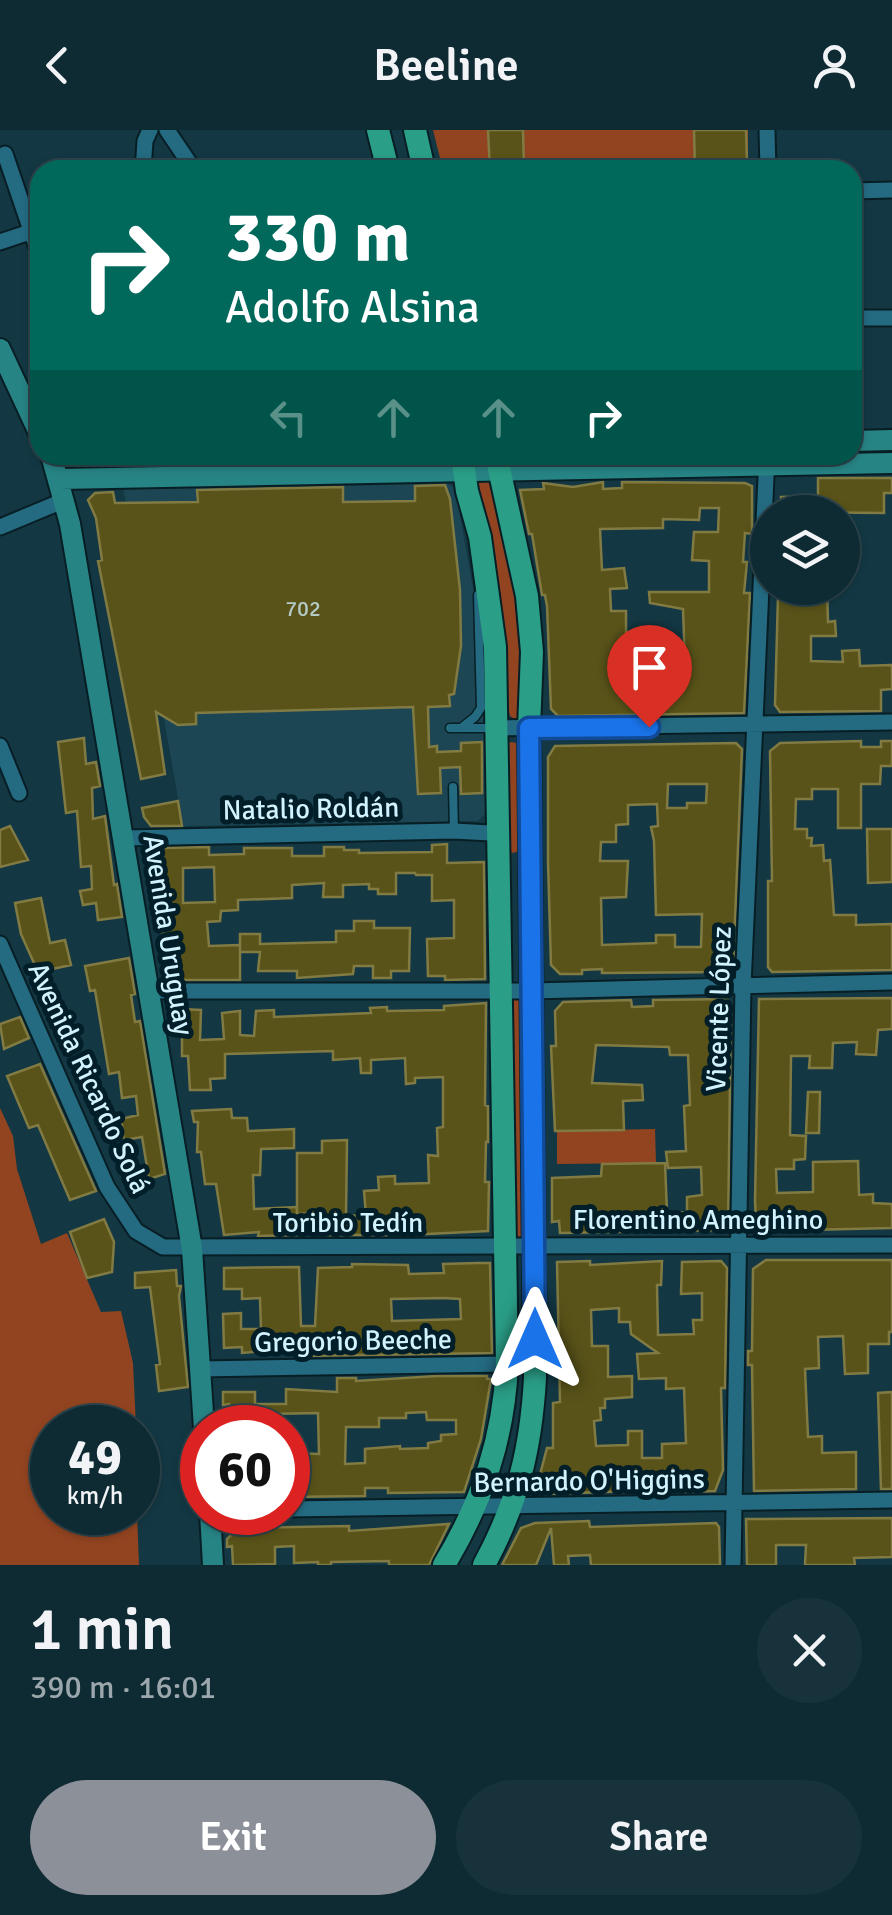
<!DOCTYPE html>
<html lang="en">
<head>
<meta charset="utf-8">
<style>
	body { margin:0; font-family:Signika,sans-serif; background:#17323b; color:#f1f3f6; height:100vh; display:flex; flex-direction:column; font-size:38px; white-space:nowrap }
	* { box-sizing:border-box; margin:0 }
	p { font-size:32px; color:#9ba7ac }
	.icon { flex:none; width:55px; height:55px; fill:none; stroke:currentColor; stroke-width:2; stroke-linecap:round; stroke-linejoin:round }
	.map { position:relative; height:1435px; overflow:hidden }
	.details { display:flex; flex-direction:column; background:#0e2a33; flex:1 }
	.details>* { flex:none }
	.banner { position:absolute; left:30px; top:30px; width:832px; height:305px; border-radius:30px; box-shadow:0 2px 8px #0004,0 0 0 2px #2e464e; background:#00695c; color:#fff; overflow:hidden }
	.tools { position:absolute; left:750px; top:365px; display:grid; gap:20px }
	.tools a { display:grid; place-items:center; width:110px; height:110px; border-radius:50%; background:#0e2a33; box-shadow:0 2px 8px #0004,0 0 0 2px #2e464e; font-size:50px }
	.speed { position:absolute; left:30px; top:1275px; display:flex; gap:20px; font-size:50px; font-weight:700; text-align:center }
	.speed>* { display:grid; place-content:center; width:130px; height:130px; border-radius:50%; background:#0e2a33; box-shadow:0 2px 8px #0004,0 0 0 2px #2e464e; line-height:1 }
	.speed small { font-size:25px; font-weight:400 }
	.speed .limit { border:15px solid #d22; background:#fff; color:#111 }
	.pin { position:absolute; display:grid; place-items:center; width:85px; height:85px; color:#fff; margin:-102px -42px; border-radius:50% 50% 50% 0; rotate:-45deg; box-shadow:0 0 10px #0007 }
	.pin .icon { rotate:45deg }
	.me { position:absolute; width:110px; margin:-55px; rotate:0deg; stroke-linejoin:round; filter:drop-shadow(0 0 8px #0008) }
	.turn { display:flex; align-items:center; gap:35px; height:210px; padding:0 30px; font-size:45px }
	.turn .icon { width:130px; height:130px; stroke-width:2.5 }
	.turn b { display:block; font-size:70px; line-height:85px }
	.lanes { display:flex; align-items:center; height:95px; padding:0 30px; background:#0003; justify-content:center; gap:50px; direction:ltr }
	.lanes .off { opacity:.35 }
	.round { display:grid; place-items:center; flex:none; width:105px; height:105px; border-radius:52px; background:#17323b }
	.head { display:flex; align-items:center; justify-content:space-between; height:170px; padding:0 30px }
	h1 { font-size:60px; font-weight:600; line-height:75px }
	.primary-button { display:flex; gap:20px; margin-top:auto; padding:20px 30px }
	.primary-button a { flex:1; height:115px; border-radius:60px; background:#8c9099; color:#fff; font-size:40px; font-weight:600; line-height:115px; text-align:center }
	.primary-button a+a { background:#17323b; color:#f1f3f6 }
	header { display:flex; justify-content:space-between; align-items:center; height:130px; padding:0 30px; background:#0e2a33; font-size:45px; font-weight:600 }
	.map>svg:first-child { display:block }
	.built { fill:#1c4654 }
	.green { fill:#924420 }
	.building { fill:#595319; stroke:#817b43; stroke-width:2.5; fill-rule:evenodd }
	.lines { fill:none; stroke-linecap:round; stroke-linejoin:round }
	.lane-casing { stroke:#081e25; stroke-width:11 }
	.street-casing { stroke:#081e25; stroke-width:19 }
	.secondary-casing { stroke:#081e25; stroke-width:24 }
	.primary-casing { stroke:#081e25; stroke-width:26 }
	.lane { stroke:#246b82; stroke-width:8 }
	.street { stroke:#246b82; stroke-width:15 }
	.secondary { stroke:#278485; stroke-width:20 }
	.primary { stroke:#2a9e87; stroke-width:22 }
	.route-casing { stroke:#114b97; stroke-width:25 }
	.route { stroke:#1a73e8; stroke-width:18 }
	.labels { text-anchor:middle; dominant-baseline:central; stroke-width:10; stroke-linejoin:round; paint-order:stroke }
	.number-label { font-size:22px; fill:#b3cac6 }
	.street-label { font-size:28px; fill:#d1f2ff; stroke:#021e28 }
</style>
</head>
<body>
<header><svg class="icon" aria-label="back" viewBox="0 0 24 24"><path d="M15 5l-7 7 7 7"/></svg>Beeline<svg class="icon" aria-label="person" viewBox="0 0 24 24"><circle cx="12" cy="8" r="4"/><path d="M4 21q1-7 8-7t8 7"/></svg></header>
<div class="map">
<svg width="892" height="1435" viewBox="0 0 892 1435">
	<rect width="100%" height="100%" fill="#133844"/>
	<!-- built -->
	<path class="built" d="M447,353L455,358L476,475L484,581L486,683L478,691L183,696L123,357L282,358Z"/>
	<!-- green -->
	<path class="green" d="M433,0H748V31L752,40H443Z
		M188,325L193,336L189,339H100L102,327Z
		M268,325H440L442,333L266,337Z
		M479,349H491C512,433 524,500 520,587L516,590L510,586L508,578L476,352Z
		M511,612L522,614L521,721L512,723L506,720V614Z
		M517,868L524,870V1106L517,1107L513,1103L511,871Z
		M0,978L13,1006L17,1039L41,1114L67,1103L101,1182L121,1181L133,1233L136,1297L52,1298V1382L137,1383L139,1435H0Z
		M655,999L656,1033L557,1034V1001Z"/>
	<!-- building -->
	<path class="building" d="M488,0H523L524,40H490Z
		M694,0H746L747,32H718L717,40H695Z
		M818,348H892V363H884V383L781,382V367L818,366Z
		M603,352V359L622,358V352L745,353L752,356V404L745,403L743,432H747L744,463H750L744,583L558,586L551,579L547,476L545,465H542L532,404H529L520,360L544,359L543,353L573,357ZM700,378H719L718,402H694L692,430L709,431V462H649L650,473L683,479L685,535H653L652,502H626V481H611L610,459L627,458L624,438L602,440L600,399L663,398V389L699,390Z
		M445,355L450,369L460,460L461,516L454,564L449,565L450,576L428,577L429,617L437,616V622L461,621V613L482,612V663L461,664L460,637L440,638L441,663L418,664L413,577L196,583V594L178,595L156,582L165,644L141,649L98,431L102,430L96,388L88,370L95,363L113,362L115,373L198,372L197,360L343,357V372L415,371V356Z
		M788,458H827L828,492L835,491L836,506H811V531L843,532L842,521L859,520L860,536L892,535V559L881,560V581L780,582L775,575L778,466H788Z
		M84,608L86,634L96,632L100,656L92,658L93,689L105,686L114,755L117,754L122,787L98,790L96,773L83,775L80,761L92,759L91,736L81,737L77,681L66,683L58,612Z
		M861,611V617H881V611H892V636H881L880,654H861V698H838V659H812V669H796L795,699H807V708H812L811,716L823,715L824,731L830,730L834,785H856V795L892,794V840L772,842L768,837V751H772L770,621L780,613Z
		M736,613L742,619L733,838L727,842L602,843V839L582,840V844H560L551,835L548,732V627L555,616ZM668,654H707L706,673H687V678H667ZM657,674L658,696L651,697L654,711L656,785L702,784L701,817H675V805H656V813L602,815L601,768L626,767L628,731H600L601,712H616V695L628,694V675Z
		M178,671L182,696H151L144,687L142,678Z
		M10,696L28,730L0,737V700Z
		M867,699H892V752L868,753Z
		M447,714V733L484,732L485,849L445,850V846H428L427,809L454,808V770L432,771V745H416L415,743H396V764H378V759H369V754L343,755V767H323L324,753L292,755V768L238,770V780L221,781L220,791L207,792L209,816L240,815V850H181L180,845H173L169,804H162L160,792H163L166,756L162,718L209,717V725L244,724V718H292V726H324V717H344V720H359V723L432,722V715ZM214,737L215,772L183,773V738Z
		M41,768L50,813L65,810L71,835L38,842L21,804L15,773Z
		M354,791H374V798H410L409,841H391V848H373V836H354L353,844L297,848V841H258L260,822H240V804H260V814L336,812V801H354Z
		M129,828L135,864L131,865L135,892L140,891L165,1044L149,1049L142,1007L124,1010L121,989L138,985L136,966L122,968L119,942L109,944L95,860L90,861L85,836Z
		M892,868V899L878,900L876,925L856,924L857,912L833,913L832,938H809L810,926H791L790,1005L806,1006L805,1029L794,1030V1039H776L777,1063L813,1062V1032L858,1031L859,1065L873,1064V1073L892,1074V1098L764,1101L762,1093H756L755,1071L759,869Z
		M727,869L731,876L728,1100L560,1103L559,1091L552,1092V1048L601,1046L602,1034L665,1033L667,1083L687,1082V1067L702,1065L701,1037L668,1038L666,1022L686,1021L684,976L690,975L688,925H670L669,917L596,915L592,953L642,955L643,970L623,971L624,1000L555,1001L551,916H556L555,881L563,872L631,870L632,877L653,876V870Z
		M486,873L485,975L488,976V1012H486L485,1052H489L488,1101L407,1105V1099L387,1100V1105H321L322,1083L297,1084V1023H322V1011L347,1010L346,1086L366,1085L364,1061L379,1060L378,1047L395,1046V1054L429,1053L428,1025L438,1026L437,998L443,997V947L415,948V953L406,954L405,928L371,930V943H361L360,928L333,930V921L225,924V948L210,949L211,960H190L188,926H182V879L201,880L200,910L224,909L222,883L240,881V905L254,906L256,881L274,880V887L371,883L370,878L387,877V881L444,880V876Z
		M20,887L29,908L4,919L0,894Z
		M40,934L96,1061L70,1070L38,995L29,998L7,946Z
		M808,962H820L819,1003H806Z
		M231,979L232,988H247L248,1001L294,999V1018L261,1019L260,1045H253L254,1079L297,1077L296,1105L258,1106L259,1102L224,1105L216,1054H205L201,1022H197L198,992H194L192,981Z
		M104,1089L114,1112L112,1142L87,1148L70,1102Z
		M766,1130H892V1202H889V1214H868V1243L845,1244L843,1206L818,1207L819,1238L805,1239L808,1307L822,1306V1323L856,1322V1359L754,1361L752,1235H748V1221H752L753,1139Z
		M590,1131V1135L662,1131L661,1155H657L658,1205L694,1204L693,1190H702V1163L681,1164L682,1132L721,1131L727,1138L725,1258H721L723,1340L715,1361L686,1362V1356H663V1360L545,1364L537,1356L547,1318H553V1273L560,1272L557,1132ZM619,1178V1192H630L631,1204L658,1223L637,1224L639,1249L666,1248V1259L684,1258L686,1313L662,1314V1328H642V1301H628V1315L596,1316L594,1291L601,1290L600,1278H605V1269L632,1267V1246L608,1247V1216H592L591,1180Z
		M478,1133H490L492,1223L302,1226V1218L242,1223V1217L224,1218L223,1184L241,1183V1199H261L260,1168L242,1169V1159H224V1138L299,1137L301,1196H315L318,1138L352,1137V1134L408,1135L409,1144L444,1143L443,1134ZM444,1168L460,1169L461,1189L392,1191L391,1169Z
		M176,1140L177,1156H181L179,1166L188,1257L159,1261L156,1235L160,1234L150,1157L135,1158V1143Z
		M437,1246H487V1249H491L481,1309L464,1362L388,1363V1358H365V1366L288,1367V1348H294V1323L319,1324L318,1283L269,1284L270,1298H230L229,1274L223,1275V1262H255V1274H286V1259L337,1262V1248H356V1251ZM426,1282L427,1290H456V1304L441,1305V1311L428,1313V1318L400,1319V1316L365,1319V1333L345,1334L346,1297H379V1288H406V1283Z
		M892,1262V1359H881L878,1263Z
		M892,1388V1427L854,1428L855,1435H805L806,1415H776V1435H747L746,1389Z
		M589,1391L590,1397L716,1393L719,1397L720,1435H591L590,1425L568,1426L569,1435H554L551,1398L536,1435H502L521,1398L535,1393Z
		M449,1394L429,1435H389V1431L331,1432V1435H318V1432L294,1433V1416L275,1417V1434L233,1435L232,1416L227,1417V1409L238,1398L349,1396V1401Z"/>
	<g class="lines">
		<!-- lane casing -->
		<g class="lane-casing">
			<path id="lane" d="M450,598H491
				M461,598L475,587L481,578L478,465
				M453,657L454,701"/>
		</g>
		<!-- street casing -->
		<g class="street-casing">
			<path id="street" d="M167,0L194,40
				M767,0L768,40
				M5,24L40,127
				M143,40L145,11L150,0
				M852,61L892,60
				M0,112L39,99
				M852,188H892
				M237,325L239,345
				M0,397L65,370
				M495,598L892,592
				M0,616L19,663
				M124,708L454,701L490,703L497,706
				M0,814L107,1057L136,1101L163,1117L892,1115
				M149,861H531L892,852
				M200,1239L507,1234
				M288,1379L892,1370
				M733,1435L743,856L767,325"/>
		</g>
		<!-- secondary casing -->
		<g class="secondary-casing">
			<path id="secondary" d="M0,219L40,305
				M852,311L892,310
				M51,325L70,394L192,1119L204,1298
				M59,349L892,333
				M210,1382L213,1435"/>
		</g>
		<!-- primary casing -->
		<g class="primary-casing">
			<path id="primary" d="M378,0L388,40
				M415,0L424,40
				M444,1435C482,1372 504,1308 507,1234L495,517L480,407L467,361L462,325
				M484,1435C518,1372 531,1319 535,1248L529,598L532,522L527,466L496,325"/>
		</g>
		<!-- lane -->
		<use href="#lane" class="lane"/>
		<!-- street -->
		<use href="#street" class="street"/>
		<!-- secondary -->
		<use href="#secondary" class="secondary"/>
		<!-- primary -->
		<use href="#primary" class="primary"/>
	</g>
	<g class="lines">
		<!-- route casing -->
		<g class="route-casing">
			<path id="route" d="M535,1209L529,598L649,597"/>
		</g>
		<!-- route -->
		<use href="#route" class="route"/>
	</g>
	<g class="labels">
		<!-- number labels -->
		<g class="number-label">
			<text x="303" y="478">702</text>
		</g>
		<!-- street labels -->
		<g class="street-label">
			<text transform="translate(311 679) rotate(-1)">Natalio Roldán</text>
			<text transform="translate(168 805) rotate(81)">Avenida Uruguay</text>
			<text transform="translate(719 879) rotate(-88)">Vicente López</text>
			<text transform="translate(89 948) rotate(65)">Avenida Ricardo Solá</text>
			<text x="698" y="1090">Florentino Ameghino</text>
			<text x="348" y="1093">Toribio Tedín</text>
			<text transform="translate(353 1211) rotate(-1)">Gregorio Beeche</text>
			<text transform="translate(589 1351) rotate(-1)">Bernardo O'Higgins</text>
		</g>
	</g>
</svg>
<div class="tools">
<a><svg class="icon" aria-label="layers" viewBox="0 0 24 24"><path d="M12 4l9 5-9 5-9-5zM3 14l9 5 9-5"/></svg></a>
</div>
<div class="speed"><div>49<small>km/h</small></div><div class="limit">60</div></div>
<div class="pin" style="left:649px;top:597px;background:#d93025"><svg class="icon" aria-label="arrive" viewBox="0 0 24 24"><path d="M6 21V4h12l-3 4 3 4H6"/></svg></div>
<svg class="me" style="left:535px;top:1209px" viewBox="-20 -20 40 40"><path d="M0-17L14 15 0 8-14 15z" fill="#1a73e8" stroke="#fff" stroke-width="4"/></svg>
<div class="banner">
<div class="turn"><svg class="icon" aria-label="right" viewBox="0 0 24 24"><path d="M7 20v-9h11M14 6l5 5-5 5"/></svg><div><b>330 m</b>Adolfo Alsina</div></div>
<div class="lanes"><svg class="icon off" aria-label="left" viewBox="0 0 24 24"><path d="M17 20v-9H6M10 6l-5 5 5 5"/></svg><svg class="icon off" aria-label="ahead" viewBox="0 0 24 24"><path d="M12 20V5M6 11l6-6 6 6"/></svg><svg class="icon off" aria-label="ahead" viewBox="0 0 24 24"><path d="M12 20V5M6 11l6-6 6 6"/></svg><svg class="icon" aria-label="right" viewBox="0 0 24 24"><path d="M7 20v-9h11M14 6l5 5-5 5"/></svg></div>
</div>
</div>
<section class="details">
<div class="head"><div><h1>1 min</h1><p>390 m · 16:01</p></div><a class="round"><svg class="icon" aria-label="close" viewBox="0 0 24 24"><path d="M6 6l12 12M18 6L6 18"/></svg></a></div>
<div class="primary-button"><a>Exit</a><a>Share</a></div>
</section>
</body>
</html>
